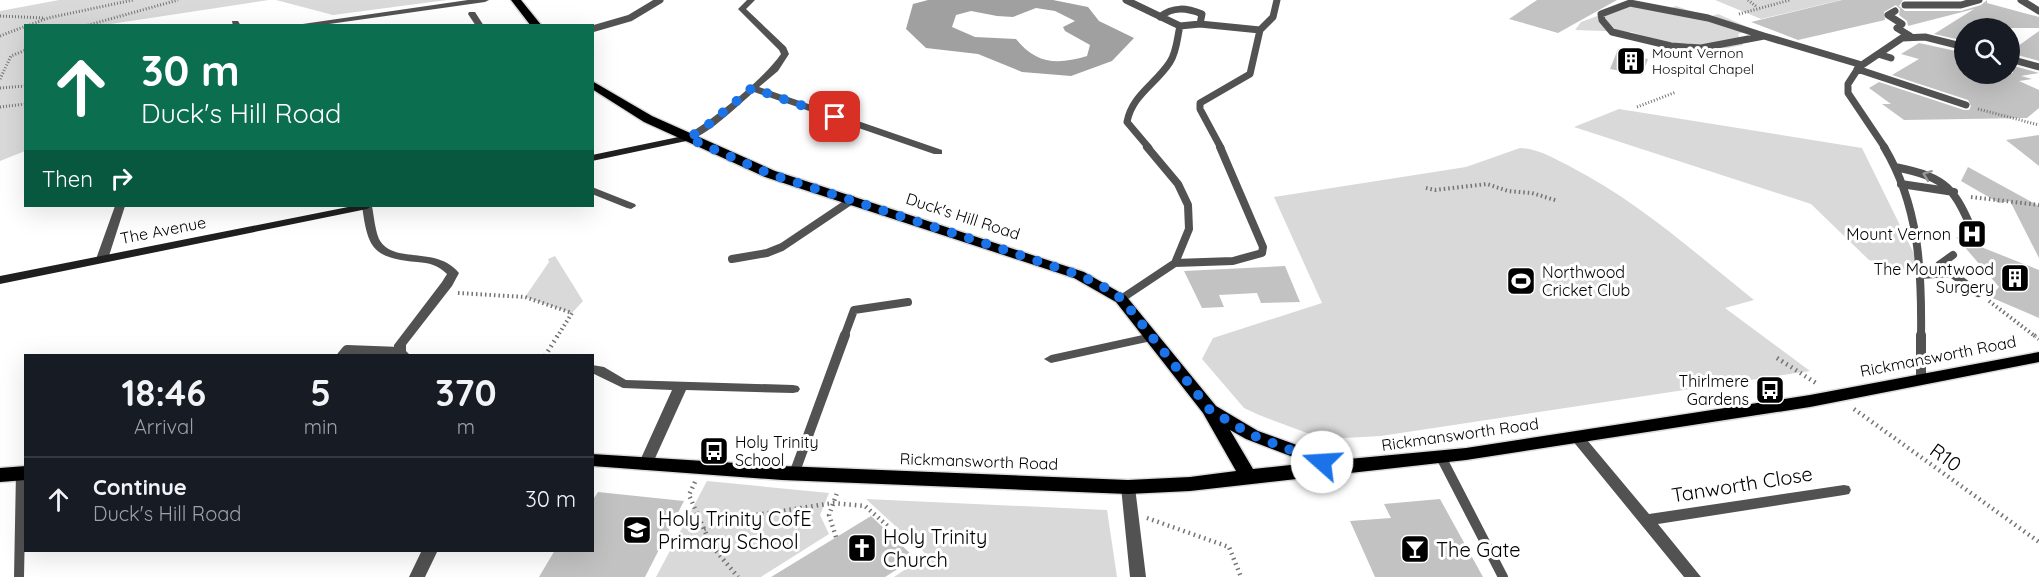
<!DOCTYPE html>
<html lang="en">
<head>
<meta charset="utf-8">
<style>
	body { margin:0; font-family:Quicksand,sans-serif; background:#20242c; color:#f1f3f6; height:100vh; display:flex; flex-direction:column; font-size:22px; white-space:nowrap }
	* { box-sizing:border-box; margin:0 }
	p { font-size:20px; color:#9ea1a6 }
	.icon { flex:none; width:33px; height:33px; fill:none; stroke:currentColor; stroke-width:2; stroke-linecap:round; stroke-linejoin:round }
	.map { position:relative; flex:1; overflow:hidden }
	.sheet { position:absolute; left:24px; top:354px; width:570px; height:198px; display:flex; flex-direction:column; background:#171b24; border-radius:0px; box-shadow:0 6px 24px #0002 }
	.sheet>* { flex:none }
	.top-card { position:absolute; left:24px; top:24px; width:570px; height:183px; border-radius:0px; box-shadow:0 6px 24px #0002; background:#0b6e4f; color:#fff; overflow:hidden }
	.tools { position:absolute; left:1954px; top:18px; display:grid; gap:12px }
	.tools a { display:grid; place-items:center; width:66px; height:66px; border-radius:50%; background:#171b24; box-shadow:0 6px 24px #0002; font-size:30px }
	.pin { position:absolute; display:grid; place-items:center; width:51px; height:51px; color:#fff; margin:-26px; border-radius:12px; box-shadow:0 3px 9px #0006 }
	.me { position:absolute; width:66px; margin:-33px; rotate:289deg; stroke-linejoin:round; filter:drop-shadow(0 0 4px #0008) }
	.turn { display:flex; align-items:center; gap:21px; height:126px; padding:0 18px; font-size:27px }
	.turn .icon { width:78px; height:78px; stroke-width:2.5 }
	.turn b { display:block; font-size:42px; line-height:51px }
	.then { display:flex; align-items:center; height:57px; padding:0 18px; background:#0003; gap:12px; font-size:22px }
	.eta { display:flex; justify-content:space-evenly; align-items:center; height:102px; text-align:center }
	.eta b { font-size:36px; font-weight:800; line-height:42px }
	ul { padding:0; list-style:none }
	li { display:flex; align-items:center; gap:18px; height:84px; padding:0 18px; border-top:2px solid #363941 }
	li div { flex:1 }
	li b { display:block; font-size:22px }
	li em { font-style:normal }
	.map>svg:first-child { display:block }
	.green { fill:#d9d9d9 }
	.water { fill:#a0a0a0; fill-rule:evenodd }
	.building { fill:#c2c2c2 }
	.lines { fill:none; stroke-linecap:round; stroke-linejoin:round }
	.primary-casing { stroke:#dbdbdb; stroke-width:3 }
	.path-far2 { stroke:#747474; stroke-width:3; stroke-dasharray:1 2; stroke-linecap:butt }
	.path-far1 { stroke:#747474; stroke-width:4; stroke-dasharray:1.5 3; stroke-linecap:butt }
	.path { stroke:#747474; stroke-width:4.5; stroke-dasharray:1.5 4; stroke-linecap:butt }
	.lane-far2 { stroke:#525252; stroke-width:7 }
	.lane-far1 { stroke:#525252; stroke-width:8 }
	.lane { stroke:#525252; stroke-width:10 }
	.street { fill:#525252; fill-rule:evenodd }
	.secondary { fill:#1f1f1f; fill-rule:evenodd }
	.primary { fill:#000; fill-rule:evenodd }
	.oneway { stroke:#979797 }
	.route { stroke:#1a73e8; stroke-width:10; stroke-dasharray:0 18 }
	.labels { text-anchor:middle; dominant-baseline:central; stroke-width:6; stroke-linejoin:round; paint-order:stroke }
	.far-poi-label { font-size:14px; fill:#000; stroke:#fff; text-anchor:start }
	.street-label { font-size:16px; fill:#000; stroke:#fff }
	.poi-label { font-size:16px; fill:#000; stroke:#fff; text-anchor:end }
	.near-street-label { font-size:20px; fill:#000; stroke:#fff }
	.near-poi-label { font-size:20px; fill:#000; stroke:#fff; text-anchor:start }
</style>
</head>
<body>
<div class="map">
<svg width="2039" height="577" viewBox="0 0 2039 577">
	<rect width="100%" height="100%" fill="#fff"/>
	<!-- green -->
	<path class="green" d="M59,0H269L104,25L26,26L25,151L0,161V11Z
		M276,0H447L333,15Z
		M1715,0H1841L1761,19Z
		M1627,5L1669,9L1676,6L1709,17L1718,14L1752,29L1738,34L1743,45L1712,51L1688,43H1670L1631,32L1575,30L1581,22Z
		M1619,109L1862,148L1920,266V275L1869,260L1811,204L1574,127Z
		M1520,148C1539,149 1555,159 1571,167C1639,202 1695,253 1754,300L1725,308L1810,371L1381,436L1344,438L1315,436L1259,415L1244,408L1202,359L1213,338L1322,303L1274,197L1466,167Z
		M555,256L583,301L572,313L525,297L549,262L548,259Z
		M707,481L829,493L820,515L829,534L761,577H656Z
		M866,499L1107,510L1117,577H894L927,555Z"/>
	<!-- water -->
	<path class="water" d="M928,0H1053L1088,7L1099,21L1134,38L1112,61L1071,76L1022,72L978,54L926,48L906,29L913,4ZM1036,8L1055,11L1075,21L1063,27L1065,31L1090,45L1087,56C1057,65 1036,64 1016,39L975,37L952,27L956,15L971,11L997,16L1013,17Z"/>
	<!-- building -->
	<path class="building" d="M1537,0H1617L1558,33L1509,19Z
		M1842,0H1903L1899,6L1905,11H1961L1981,5L1987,0V3L2039,17V28H1965V41L1934,34L1974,9L1908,26L1907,21L1899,15L1900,9L1896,5L1884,12L1885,20L1798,40L1751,22Z
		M2039,31V61L2010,53V52Z
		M1919,43L1965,53V74L2013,73L2010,65L2039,73L2021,76L2032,79L2019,81L2039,90V108L2027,118L1904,120L1882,104H1891L1869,88L1879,82L1964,110H1969L1971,106L1968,100L1892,75L1919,59L1901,54Z
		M1618,49L1643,54L1642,58L1648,59L1642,75L1610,69Z
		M2039,135V166L2006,140Z
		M1968,167L2039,206V258L2010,201L1999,203L1961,181Z
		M1956,237L2039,270V318L1990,297L1999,287Z
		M1285,266L1300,302L1261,303L1257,293L1219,295L1224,307L1202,308L1184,271Z
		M598,492L684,501L645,577H539L555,550H592V501Z
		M1440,499L1483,577H1375L1350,521L1391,518L1384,504Z
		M871,516L915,558L885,577H771Z"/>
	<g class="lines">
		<!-- primary casing -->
		<g class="primary-casing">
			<path id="primary" d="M511,0H521L542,26H531Z
				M592,81L652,116L775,171L1084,272L1126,296L1216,406L1258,431L1338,460L1466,448L1810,395L2039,352V362L1810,407L1466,460L1190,491L1128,494L782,480L592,466V454L782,466L1128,480L1190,477L1236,471L1203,413L1116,302L1074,278L765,177L644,122L592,89ZM1230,430L1246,439L1309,463L1253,469Z
				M26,466V480L0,482V468Z"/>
		</g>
		<!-- path-far2 -->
		<path class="path-far2" d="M1748,0L1757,7
			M1739,14L1790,0
			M0,16L44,18
			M27,26L48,18L133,0
			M85,26L178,0
			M0,36L26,26
			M0,79L11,56L26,50
			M0,88L26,86
			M0,107L26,104
			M1637,107L1676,92
			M1978,109L2039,125"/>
		<!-- path-far1 -->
		<path class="path-far1" d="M1426,188L1435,190L1487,184L1508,191L1532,193L1558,201
			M1971,197L2039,205
			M458,293L525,297L572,313L557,337
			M1989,301L2036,337"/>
		<!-- path -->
		<path class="path" d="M2034,335L2039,339
			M545,356L558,335
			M1777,358L1816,383
			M1854,409L2039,542
			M695,482L689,495L711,545L738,577
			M1147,518L1229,547L1241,577
			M704,529L730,519L833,503L865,506L890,528
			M836,537L829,515L837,493"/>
		<!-- lane-far2 -->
		<path class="lane-far2" d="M1126,0L1180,26L1200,24L1260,30
			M2021,0L2039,11
			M1630,3L1708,18L1764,36L1701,48L1671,46L1612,32L1602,20L1601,14Z
			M1905,5H1961L1979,0
			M1895,11L1888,15L1902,24L1897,28L1910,36
			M1160,17C1173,6 1187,8 1202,14L1200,24
			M592,29L630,18L660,0
			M1764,36L1862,65
			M1878,54L1891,58
			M2010,59L2039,67
			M1857,69L1966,105
			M1149,148L1127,122C1132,95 1156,84 1170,62C1177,51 1177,38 1180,26
			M1221,148L1200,109V103L1250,74L1260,30L1273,17L1277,0
			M1885,148L1848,93V84L1859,67L1902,38L1925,37L1965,47"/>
		<!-- lane-far1 -->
		<path class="lane-far1" d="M1884,147C1919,205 1922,270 1921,337
			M1895,167C1950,178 1954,189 1976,238
			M1901,184L1954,192
			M732,259L767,253L782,247L852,200
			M1175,263L1233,261L1262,253L1263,247L1220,147
			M1951,273L1939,265L1953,255
			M1920,275L1951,273L1978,293
			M1121,299L1175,263L1189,229L1188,205L1178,184L1147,147
			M844,337L854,310L908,302"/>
		<!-- lane -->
		<path class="lane" d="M342,356L347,350L400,352
			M1921,379V335
			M1441,457L1503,577
			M794,474L845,335
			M19,577L21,473"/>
		<!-- street -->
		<path class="street" d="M468,0H489L485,2L315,26H289Z
			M747,0H755L746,9L786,47L789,54L778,71L759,87L942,150V154H934L754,92C740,103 702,142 685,140V136C711,121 764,79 781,54L779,50L738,9Z
			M469,12H475L484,26H476L468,14Z
			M232,21H238L241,26H233Z
			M592,187L635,204L636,206L631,209L627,208L592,194Z
			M115,206H125L108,259L102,262L98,261L96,259Z
			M362,206H372C374,217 375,229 379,239C392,265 437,245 459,273L452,286L406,345V351L411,356H396L394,352V345L442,282L447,274C438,265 429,263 417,262C372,258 368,248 362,206Z
			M1152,333L1158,337L1156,340L1051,363L1044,359L1051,355Z
			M592,365L604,367L626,380L793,385L798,386L800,389L798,392L793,393L686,390L652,465L650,469L645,470L640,469L638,465L672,390L623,388L592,373Z
			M1577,432L1582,434L1649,514L1844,485L1849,486L1851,490L1849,494L1844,495L1658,524L1701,577H1684L1572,440L1570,437L1572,434Z
			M1128,482L1133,483L1135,487L1146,577H1130L1121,487L1123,483Z
			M422,550H438L425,577H409Z"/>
		<!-- secondary -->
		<path class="secondary" d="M688,135L693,138L691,140L592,161V155Z
			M353,206H372L367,209L0,284V276Z"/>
		<!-- primary -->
		<use href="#primary" class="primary"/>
	</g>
	<!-- one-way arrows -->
	<defs><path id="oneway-chevron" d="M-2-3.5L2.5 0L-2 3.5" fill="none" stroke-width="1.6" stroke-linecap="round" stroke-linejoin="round" transform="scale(1.5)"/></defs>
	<use class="oneway" href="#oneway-chevron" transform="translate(1927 175) rotate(-159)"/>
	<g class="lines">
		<!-- route -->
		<path class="route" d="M835,117L752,88L702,130L688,138L770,174L1002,249L1079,275L1101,285L1122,299L1210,410L1252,435L1322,462"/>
	</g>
	<!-- icons -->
	<defs>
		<g id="building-square" transform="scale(1.5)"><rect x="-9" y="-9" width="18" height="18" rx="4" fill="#000" stroke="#fff"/><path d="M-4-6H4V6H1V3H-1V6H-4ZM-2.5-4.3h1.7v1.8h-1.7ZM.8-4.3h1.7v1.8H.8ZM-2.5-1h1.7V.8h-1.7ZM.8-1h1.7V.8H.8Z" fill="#fff"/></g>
		<g id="hospital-square" transform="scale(1.5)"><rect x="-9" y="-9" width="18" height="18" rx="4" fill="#000" stroke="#fff"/><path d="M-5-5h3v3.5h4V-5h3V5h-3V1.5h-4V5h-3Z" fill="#fff"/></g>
		<g id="stadium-square" transform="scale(1.5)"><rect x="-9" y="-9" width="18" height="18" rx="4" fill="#000" stroke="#fff"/><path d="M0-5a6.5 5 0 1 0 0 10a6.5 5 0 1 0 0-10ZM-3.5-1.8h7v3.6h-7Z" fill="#fff"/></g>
		<g id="bus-square" transform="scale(1.5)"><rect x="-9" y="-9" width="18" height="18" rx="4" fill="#000" stroke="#fff"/><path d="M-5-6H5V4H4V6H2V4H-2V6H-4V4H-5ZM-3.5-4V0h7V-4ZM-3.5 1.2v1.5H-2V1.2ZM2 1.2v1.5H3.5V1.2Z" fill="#fff"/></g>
		<g id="school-square" transform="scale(1.5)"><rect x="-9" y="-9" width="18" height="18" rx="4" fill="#000" stroke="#fff"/><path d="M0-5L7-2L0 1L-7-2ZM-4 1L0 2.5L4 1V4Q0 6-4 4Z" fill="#fff"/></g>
		<g id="church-square" transform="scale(1.5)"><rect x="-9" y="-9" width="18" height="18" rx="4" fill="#000" stroke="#fff"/><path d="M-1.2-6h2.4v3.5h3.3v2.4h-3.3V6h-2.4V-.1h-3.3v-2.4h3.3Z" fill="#fff"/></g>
		<g id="bar-square" transform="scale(1.5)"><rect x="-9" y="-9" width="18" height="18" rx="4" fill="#000" stroke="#fff"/><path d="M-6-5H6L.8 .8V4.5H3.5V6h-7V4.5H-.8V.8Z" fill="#fff"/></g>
	</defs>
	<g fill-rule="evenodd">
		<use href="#building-square" x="1631" y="61"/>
		<use href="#hospital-square" x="1972" y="234"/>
		<use href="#building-square" x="2015" y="278"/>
		<use href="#stadium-square" x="1521" y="281"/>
		<use href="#bus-square" x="1770" y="390"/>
		<use href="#bus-square" x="714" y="451"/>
		<use href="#school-square" x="637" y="530"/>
		<use href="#church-square" x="862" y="548"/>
		<use href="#bar-square" x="1415" y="549"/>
	</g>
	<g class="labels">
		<!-- far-poi labels -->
		<g class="far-poi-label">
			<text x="1652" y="53">Mount Vernon<tspan x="1652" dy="16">Hospital Chapel</tspan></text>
		</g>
		<!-- street labels -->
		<g class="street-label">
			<text transform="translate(963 216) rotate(18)">Duck's Hill Road</text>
			<text transform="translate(163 230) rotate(-11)">The Avenue</text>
			<text transform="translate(1938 356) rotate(-11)">Rickmansworth Road</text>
			<text transform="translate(1460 434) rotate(-8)">Rickmansworth Road</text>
			<text transform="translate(979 461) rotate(2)">Rickmansworth Road</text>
		</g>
		<!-- poi labels -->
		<g class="poi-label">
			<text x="1951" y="234">Mount Vernon</text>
			<text x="1994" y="269">The Mountwood<tspan x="1994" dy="18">Surgery</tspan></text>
			<text x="1542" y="272" text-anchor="start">Northwood<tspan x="1542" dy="18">Cricket Club</tspan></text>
			<text x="1749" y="381">Thirlmere<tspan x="1749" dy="18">Gardens</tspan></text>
			<text x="735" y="442" text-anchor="start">Holy Trinity<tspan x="735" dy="18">School</tspan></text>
		</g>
		<!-- near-street labels -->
		<g class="near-street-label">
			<text transform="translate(1946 457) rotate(36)">R10</text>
			<text transform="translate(1742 484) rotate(-9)">Tanworth Close</text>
		</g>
		<!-- near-poi labels -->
		<g class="near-poi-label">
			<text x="658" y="518">Holy Trinity CofE<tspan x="658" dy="23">Primary School</tspan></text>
			<text x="883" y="536">Holy Trinity<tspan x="883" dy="23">Church</tspan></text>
			<text x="1436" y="549">The Gate</text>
		</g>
	</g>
</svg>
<div class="tools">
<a><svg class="icon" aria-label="search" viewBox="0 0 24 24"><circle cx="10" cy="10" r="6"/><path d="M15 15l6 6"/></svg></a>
</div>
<div class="pin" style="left:835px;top:117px;background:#d93025"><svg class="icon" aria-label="arrive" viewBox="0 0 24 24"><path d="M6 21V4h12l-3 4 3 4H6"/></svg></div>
<svg class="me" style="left:1322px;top:462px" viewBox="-20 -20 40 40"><circle r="19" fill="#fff"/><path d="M0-13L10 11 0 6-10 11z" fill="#1a73e8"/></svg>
<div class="top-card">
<div class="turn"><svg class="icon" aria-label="ahead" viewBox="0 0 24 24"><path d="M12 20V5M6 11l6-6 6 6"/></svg><div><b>30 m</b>Duck's Hill Road</div></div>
<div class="then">Then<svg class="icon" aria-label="right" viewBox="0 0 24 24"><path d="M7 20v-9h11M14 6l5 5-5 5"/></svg></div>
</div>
<section class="sheet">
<div class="eta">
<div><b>18:46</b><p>Arrival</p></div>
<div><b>5</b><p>min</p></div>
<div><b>370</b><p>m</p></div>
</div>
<ul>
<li><svg class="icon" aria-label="ahead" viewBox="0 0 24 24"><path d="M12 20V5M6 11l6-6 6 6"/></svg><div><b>Continue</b><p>Duck's Hill Road</p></div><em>30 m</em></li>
</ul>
</section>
</div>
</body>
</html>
